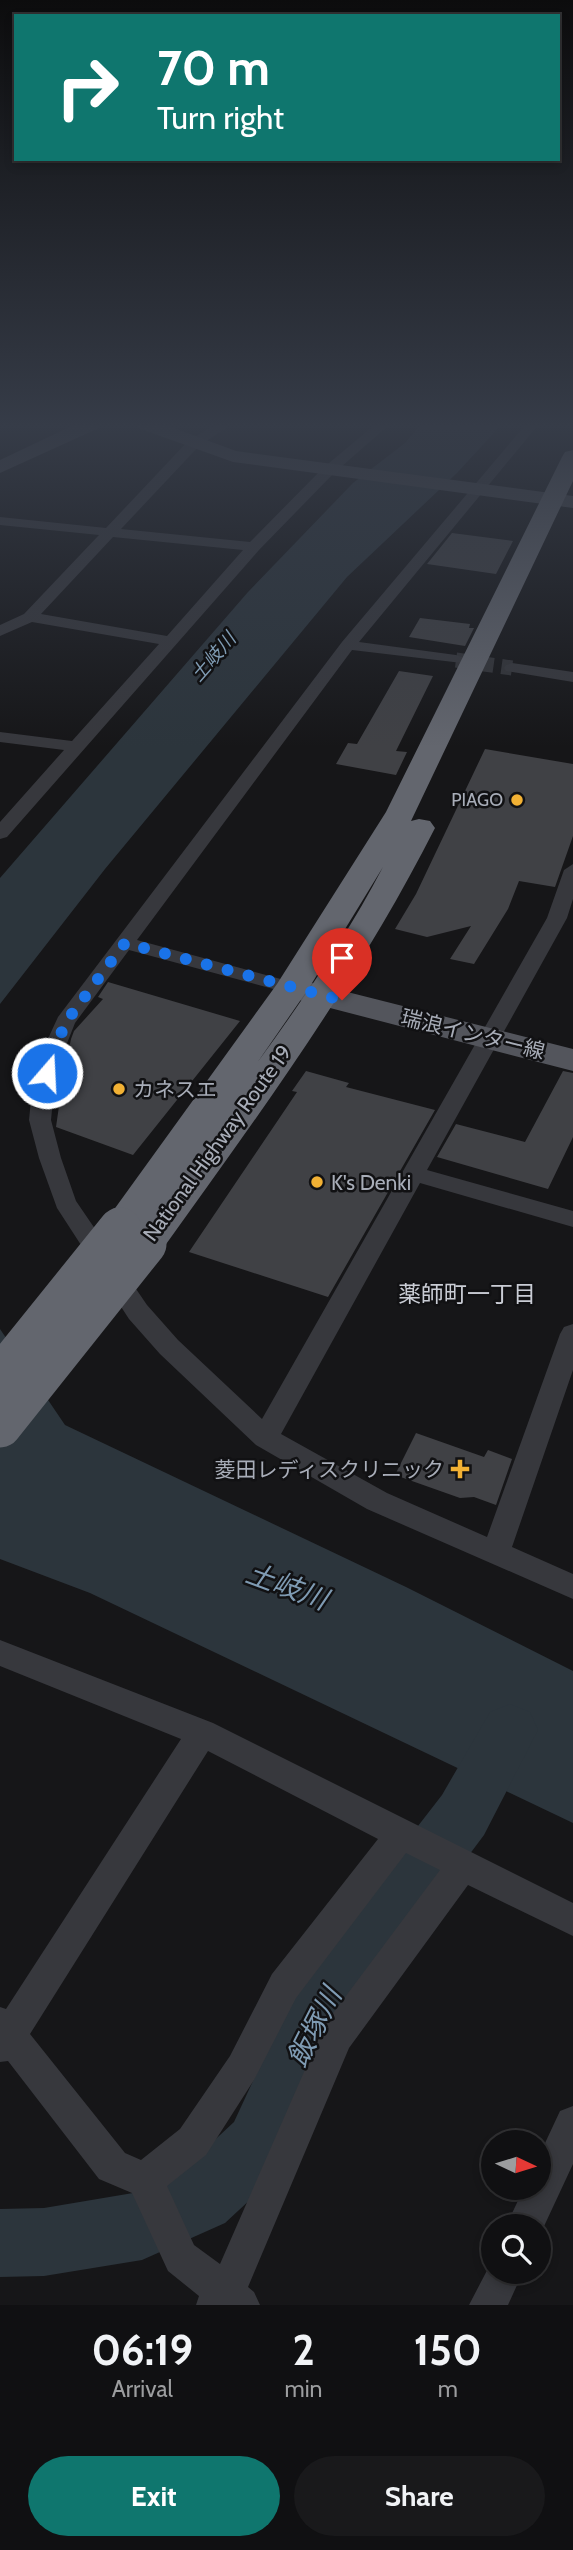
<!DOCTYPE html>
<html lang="en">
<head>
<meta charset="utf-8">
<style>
	body { margin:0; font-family:Cabin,"Noto Sans JP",sans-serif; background:#19191b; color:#f1f3f6; height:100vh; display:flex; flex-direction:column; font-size:26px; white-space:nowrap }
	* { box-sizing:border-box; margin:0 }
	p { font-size:23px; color:#9c9d9f }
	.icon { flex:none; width:38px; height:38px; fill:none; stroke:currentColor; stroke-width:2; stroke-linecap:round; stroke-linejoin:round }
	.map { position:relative; height:2305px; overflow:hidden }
	.details { display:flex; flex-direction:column; background:#101012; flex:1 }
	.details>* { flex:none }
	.banner { position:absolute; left:14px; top:14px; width:546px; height:147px; border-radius:0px; box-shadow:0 4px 10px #0003,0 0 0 2px #303032; background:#0f766e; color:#fff; overflow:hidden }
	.needle { width:46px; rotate:94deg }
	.tools { position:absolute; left:481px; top:2130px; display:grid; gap:14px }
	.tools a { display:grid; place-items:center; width:70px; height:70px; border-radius:50%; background:#101012; box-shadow:0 4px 10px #0003,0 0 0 2px #303032; font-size:35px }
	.pin { position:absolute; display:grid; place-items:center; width:60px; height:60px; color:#fff; margin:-72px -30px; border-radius:50% 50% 50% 0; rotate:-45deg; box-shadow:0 0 7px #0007 }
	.pin .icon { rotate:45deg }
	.me { position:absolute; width:77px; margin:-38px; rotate:19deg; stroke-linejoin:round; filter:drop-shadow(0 0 5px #0008) }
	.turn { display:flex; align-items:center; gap:24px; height:147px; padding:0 28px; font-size:32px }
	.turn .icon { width:91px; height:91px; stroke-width:2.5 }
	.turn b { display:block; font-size:49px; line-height:60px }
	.eta { display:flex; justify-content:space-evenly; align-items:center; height:119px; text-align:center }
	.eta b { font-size:42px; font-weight:700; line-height:49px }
	.action { display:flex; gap:14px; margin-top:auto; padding:14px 28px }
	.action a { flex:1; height:80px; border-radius:42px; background:#0f766e; color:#fff; font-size:28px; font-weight:700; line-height:80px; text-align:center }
	.action a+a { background:#19191b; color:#f1f3f6 }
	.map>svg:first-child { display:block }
	.water { fill:#2c353c }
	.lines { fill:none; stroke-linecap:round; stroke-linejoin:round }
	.river { fill:#2c353c; fill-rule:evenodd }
	.building { fill:#404145 }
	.street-tunnel { stroke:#333438; stroke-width:15; stroke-dasharray:15 8; stroke-linecap:butt }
	.street { fill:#37383d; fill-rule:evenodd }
	.secondary { fill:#45474d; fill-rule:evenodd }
	.primary { fill:#53555c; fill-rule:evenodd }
	.highway { fill:#63666e; fill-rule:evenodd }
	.highway-bridge { stroke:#63666e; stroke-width:43 }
	.route { stroke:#1a73e8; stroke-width:12; stroke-dasharray:0 21.6 }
	.poi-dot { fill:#f2b134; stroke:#111113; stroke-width:2.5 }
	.labels { text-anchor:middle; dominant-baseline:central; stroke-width:5; stroke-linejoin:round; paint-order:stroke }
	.far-poi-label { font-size:18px; fill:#a8adb8; stroke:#111113; text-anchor:end }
	.far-water-label { font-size:19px; font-style:italic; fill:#7f9bb3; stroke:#111113 }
	.street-label { font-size:21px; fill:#a8adb8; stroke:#111113 }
	.poi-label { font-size:21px; fill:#a8adb8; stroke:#111113; text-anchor:start }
	.neighbourhood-label { font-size:23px; fill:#c9ccd4; stroke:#111113 }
	.near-water-label { font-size:28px; font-style:italic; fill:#7f9bb3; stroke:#111113 }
</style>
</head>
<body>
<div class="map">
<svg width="573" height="2305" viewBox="0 0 573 2305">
	<rect width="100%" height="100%" fill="#161618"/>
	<!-- water -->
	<path class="water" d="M421,424H502L457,473L347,577L105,869L0,1004V878L248,592L353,483L405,443Z
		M0,1329L65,1425L406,1587L573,1671V1823L90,1593L0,1559Z"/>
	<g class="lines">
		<!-- river -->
		<path class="river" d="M510,1704L530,1712L538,1730L484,1835L345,2021L282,2170L225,2223L142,2260L44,2276L0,2277V2209L44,2208L139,2192L177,2175L234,2122L301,1977L442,1795L490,1712Z"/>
	</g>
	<!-- building -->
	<path class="building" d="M452,533L513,541L496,574L427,564Z
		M420,618L470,624L469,628H474L465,646L409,637Z
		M399,671L433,676L396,751L407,752L396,775L336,764L348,743L357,744Z
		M485,749L573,764V836L555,887L519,881L508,909L474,964L450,959L471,926L427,937L395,929L416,894Z
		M108,982L240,1021L133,1155L56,1127L59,1106H55L57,1090L61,1072L64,1073L71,1039L74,1031L103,999L98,997Z
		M306,1071L349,1083L346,1087L435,1110L328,1297L189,1252L297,1092L292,1091Z
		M563,1071L573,1073V1137L548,1189L437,1157L456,1124L525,1142Z
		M416,1433L484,1457L488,1450L512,1459L496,1505L474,1497L460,1498L395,1475Z"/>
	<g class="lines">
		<!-- street-tunnel -->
		<path class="street-tunnel" d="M456,660L512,668"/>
		<!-- street -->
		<path class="street" d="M217,424H232L199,446L121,529L250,542L323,468L376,424H390L333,474L259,550L7,837L0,839V822L64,750L0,742V732L72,741L159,644L32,622L0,636V625L24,614L99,535L0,525V517L106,528L189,440ZM113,537L243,550L167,636L41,614Z
			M526,424H539L359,642L456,655L462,657L464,660L462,663L352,650L137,940L299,984L302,988L299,992L292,994L129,950L75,1023L62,1056L54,1090L51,1120L61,1158L76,1201L147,1305L178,1340L262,1419L547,918L564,870L573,864V899L567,918L427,1170L573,1211V1227L420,1183L281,1434L387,1493L487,1537L560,1334L564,1327L573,1324V1370L512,1547L573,1574V1599L367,1509L256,1445L160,1354L129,1319L57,1208L39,1158L29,1120L32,1090L40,1056L58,1017L342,642Z
			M512,663L573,672V682L506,671L504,668L506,665Z
			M0,1640L213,1723L573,1903V1936L468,1885L349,2048L248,2287L254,2292L260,2305H196L199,2296L168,2271L132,2193L99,2179L8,2061L0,2062V2007L6,2009L181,1739L0,1666ZM208,1751L378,1839L272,1974L230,2056L180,2129L141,2160L125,2153L30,2034ZM406,1853L440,1870L325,2024L220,2264L194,2245L167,2186L206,2155L254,2080L296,1998Z
			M573,2106V2164L539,2237V2226H506L524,2188H539V2156L560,2111Z
			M494,2257V2272H523L508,2305H469Z"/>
		<!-- secondary -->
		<path class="secondary" d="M76,424H101L99,428L0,473V460Z
			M136,424H163L236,451L573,496V508L233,462L138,428Z"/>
		<!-- primary -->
		<path class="primary" d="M292,978L573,1049V1071L280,995L275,988L280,981Z"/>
		<!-- highway -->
		<path class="highway" d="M573,450V481L411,821L419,819L430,821L435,828C358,980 258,1116 159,1254L145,1259L131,1254L125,1244L126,1242L120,1243L106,1239L100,1229L277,984L386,812L562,457L565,452ZM383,867C347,936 302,1001 257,1063L309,988Z"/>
		<!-- highway-bridge -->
		<path class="highway-bridge" d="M0,1378L120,1229
			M0,1426L145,1244"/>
	</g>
	<!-- sky -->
	<linearGradient id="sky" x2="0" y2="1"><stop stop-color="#0c0c0d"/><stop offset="0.57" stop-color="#363c48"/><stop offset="1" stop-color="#363c48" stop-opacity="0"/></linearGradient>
	<rect width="573" height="747" fill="url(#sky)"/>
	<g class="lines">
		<!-- route -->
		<path class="route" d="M47,1073L65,1023L125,943L342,1000"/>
	</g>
	<!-- markers -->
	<g class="poi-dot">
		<circle cx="517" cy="800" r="7"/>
		<circle cx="119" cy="1089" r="7"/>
		<circle cx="317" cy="1182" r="7"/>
		<path d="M456.5 1458.5h7v7h7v7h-7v7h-7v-7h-7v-7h7z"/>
	</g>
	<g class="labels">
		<!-- far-poi labels -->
		<g class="far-poi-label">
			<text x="503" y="800">PIAGO</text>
		</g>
		<!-- far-water labels -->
		<g class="far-water-label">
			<text transform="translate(213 657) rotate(-49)">土岐川</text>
		</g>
		<!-- street labels -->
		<g class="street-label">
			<text transform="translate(473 1034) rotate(14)">瑞浪インター線</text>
			<text transform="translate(217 1143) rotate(-54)">National Highway Route 19</text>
		</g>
		<!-- poi labels -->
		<g class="poi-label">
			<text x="133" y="1089">カネスエ</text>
			<text x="331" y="1182">K's Denki</text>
			<text x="444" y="1469" text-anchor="end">菱田レディスクリニック</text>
		</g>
		<!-- neighbourhood labels -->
		<g class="neighbourhood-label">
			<text x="467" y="1294">薬師町一丁目</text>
		</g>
		<!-- near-water labels -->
		<g class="near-water-label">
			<text transform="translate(287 1586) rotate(20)">土岐川</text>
			<text transform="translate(314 2027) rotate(-63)">飯塚川</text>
		</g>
	</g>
</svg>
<div class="tools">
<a><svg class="needle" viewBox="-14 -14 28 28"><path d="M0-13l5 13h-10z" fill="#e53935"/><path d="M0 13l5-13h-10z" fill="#9c9d9f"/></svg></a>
<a><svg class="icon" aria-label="search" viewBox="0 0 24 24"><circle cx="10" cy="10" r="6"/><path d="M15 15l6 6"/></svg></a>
</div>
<div class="pin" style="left:342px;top:1000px;background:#d93025"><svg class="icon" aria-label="arrive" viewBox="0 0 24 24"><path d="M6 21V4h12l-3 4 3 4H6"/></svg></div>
<svg class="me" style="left:47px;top:1073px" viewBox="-20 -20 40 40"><circle r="17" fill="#1a73e8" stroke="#fff" stroke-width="3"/><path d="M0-11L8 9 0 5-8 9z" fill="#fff"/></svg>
<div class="banner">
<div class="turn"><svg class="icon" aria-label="right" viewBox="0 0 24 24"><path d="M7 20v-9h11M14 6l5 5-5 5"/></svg><div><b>70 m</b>Turn right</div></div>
</div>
</div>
<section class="details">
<div class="eta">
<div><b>06:19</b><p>Arrival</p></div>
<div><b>2</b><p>min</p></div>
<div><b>150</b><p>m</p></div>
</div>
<div class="action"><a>Exit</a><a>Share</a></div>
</section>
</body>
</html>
